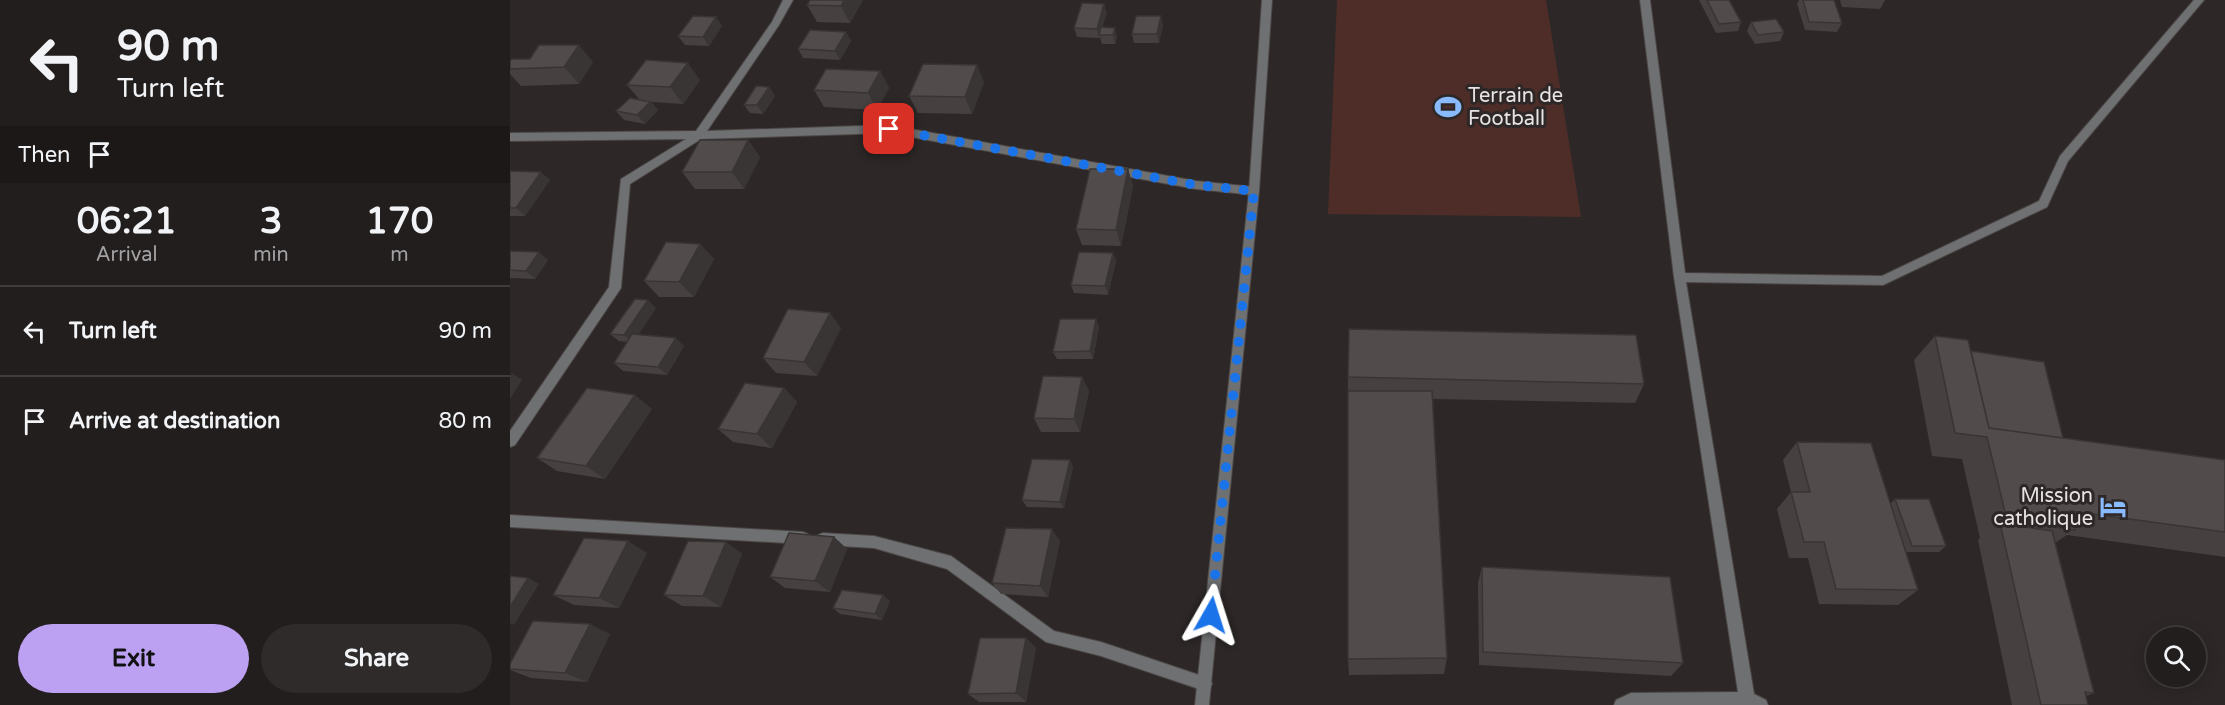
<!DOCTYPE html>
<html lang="en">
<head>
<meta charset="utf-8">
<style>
	body { margin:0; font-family:"Varela Round",sans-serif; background:#2e2b2a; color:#f1f3f6; height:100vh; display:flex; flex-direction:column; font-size:22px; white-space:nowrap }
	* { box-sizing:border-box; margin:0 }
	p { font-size:20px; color:#a2a2a4 }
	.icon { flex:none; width:33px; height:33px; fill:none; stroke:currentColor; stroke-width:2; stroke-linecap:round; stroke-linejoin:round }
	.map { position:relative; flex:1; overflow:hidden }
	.panel { display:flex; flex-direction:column; background:#221e1d; width:510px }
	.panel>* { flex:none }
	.hud { background:#221e1d; color:#f1f3f6; overflow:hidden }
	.tools { position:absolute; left:1636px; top:627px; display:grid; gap:12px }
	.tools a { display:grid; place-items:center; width:60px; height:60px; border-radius:50%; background:#221e1d; box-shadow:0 3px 15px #0003,0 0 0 2px #3f3c3b; font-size:30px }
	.pin { position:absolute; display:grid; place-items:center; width:51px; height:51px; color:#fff; margin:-26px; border-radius:12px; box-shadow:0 3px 9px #0006 }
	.me { position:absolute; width:66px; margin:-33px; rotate:6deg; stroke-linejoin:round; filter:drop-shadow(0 0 4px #0008) }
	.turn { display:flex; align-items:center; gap:21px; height:126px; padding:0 18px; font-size:27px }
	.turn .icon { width:78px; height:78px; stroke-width:2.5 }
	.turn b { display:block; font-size:42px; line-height:51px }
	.then { display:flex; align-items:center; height:57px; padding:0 18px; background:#0003; gap:12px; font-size:22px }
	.eta { display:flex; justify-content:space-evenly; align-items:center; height:102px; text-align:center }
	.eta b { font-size:36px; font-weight:700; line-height:42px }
	.action { display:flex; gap:12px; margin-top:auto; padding:12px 18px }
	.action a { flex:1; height:69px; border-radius:36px; background:#bca0f2; color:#111; font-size:24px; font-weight:700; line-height:69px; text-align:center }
	.action a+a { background:#2e2b2a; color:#f1f3f6 }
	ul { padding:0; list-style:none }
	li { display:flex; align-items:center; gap:18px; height:90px; padding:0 18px; border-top:2px solid #3f3c3b }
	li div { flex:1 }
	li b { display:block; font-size:22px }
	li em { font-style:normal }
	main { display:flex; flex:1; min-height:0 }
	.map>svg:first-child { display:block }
	.green { fill:#4e2d28 }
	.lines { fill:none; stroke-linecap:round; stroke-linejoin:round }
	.minor-casing { stroke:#4b4645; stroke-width:2 }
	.tertiary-casing { stroke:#4b4645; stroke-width:2 }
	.minor { fill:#6f7072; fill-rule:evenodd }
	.tertiary { fill:#6f7072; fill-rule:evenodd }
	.wall { fill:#464140 }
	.shaded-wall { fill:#393534 }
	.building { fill:#514c4b; stroke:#393534; stroke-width:1.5 }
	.route { stroke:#1a73e8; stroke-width:10; stroke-dasharray:0 18 }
	.labels { text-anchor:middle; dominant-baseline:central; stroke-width:6; stroke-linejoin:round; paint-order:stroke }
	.poi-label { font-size:20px; fill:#e8e4e4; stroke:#2d2827; text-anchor:start }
</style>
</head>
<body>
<main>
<section class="panel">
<div class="hud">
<div class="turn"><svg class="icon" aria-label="left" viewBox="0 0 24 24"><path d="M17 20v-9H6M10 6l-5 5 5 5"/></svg><div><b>90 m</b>Turn left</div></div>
<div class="then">Then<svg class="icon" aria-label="arrive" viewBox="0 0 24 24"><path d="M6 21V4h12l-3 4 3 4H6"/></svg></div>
</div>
<div class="eta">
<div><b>06:21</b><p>Arrival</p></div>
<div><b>3</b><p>min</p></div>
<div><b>170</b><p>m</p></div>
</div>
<ul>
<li><svg class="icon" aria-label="left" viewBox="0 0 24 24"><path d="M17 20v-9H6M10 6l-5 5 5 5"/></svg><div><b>Turn left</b></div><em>90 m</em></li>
<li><svg class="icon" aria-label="arrive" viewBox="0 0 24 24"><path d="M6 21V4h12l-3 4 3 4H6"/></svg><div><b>Arrive at destination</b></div><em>80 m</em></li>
</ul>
<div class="action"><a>Exit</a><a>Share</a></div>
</section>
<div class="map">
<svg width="1715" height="705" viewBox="0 0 1715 705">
	<rect width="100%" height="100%" fill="#2d2827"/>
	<!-- green -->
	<path class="green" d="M827,0H1036L1071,217L818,214Z"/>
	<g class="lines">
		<!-- minor casing -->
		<g class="minor-casing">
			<path id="minor" d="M273,0H283L269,25L197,131L379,125L686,181L744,187L749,191L744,195L686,189L379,133L191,139L120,184L111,288L5,445L0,447V431L99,287L111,179L176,139L0,141V133L186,131L262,22Z
				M1130,0H1140L1175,273L1372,276L1529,201L1550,156L1684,0H1694L1558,161L1537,207L1373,285L1176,282L1244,694L1256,700L1258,705H1104L1106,700L1121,693L1228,692L1164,277Z
				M0,515L293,532L298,534L300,538L298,542L293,544L0,527Z
				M313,533L364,536L441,556L544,631L591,642L695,677L700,679L702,684L700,689L695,691L591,656L536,642L437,569L364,548L313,545L308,543L306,539L308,535Z"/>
		</g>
		<!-- tertiary casing -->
		<g class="tertiary-casing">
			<path id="tertiary" d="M752,0H762L749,191L699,705H685L739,191Z"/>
		</g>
		<!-- minor -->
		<use href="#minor" class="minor"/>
		<!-- tertiary -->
		<use href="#tertiary" class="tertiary"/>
	</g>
	<!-- wall -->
	<path class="wall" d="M353,0L340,23L307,22L297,5Z
		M1189,0H1219L1231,22L1228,31L1206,33Z
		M1289,0H1324L1332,23L1327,32L1295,30L1287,4Z
		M1330,0H1375L1370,9L1332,7Z
		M597,13L592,27L607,37L605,44H592L590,37L589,38L567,37L564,28Z
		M206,17L212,26L199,46L175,45L168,36Z
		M1241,22L1274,32L1270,41L1245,44L1237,31Z
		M653,25L649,43H624L622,34Z
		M336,32L341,41L330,60L293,58L288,49Z
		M0,61L83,62L69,84L11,86L0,74Z
		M370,71L379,88L367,110L314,107L304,90Z
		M190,80L173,104L141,102L148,110L135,124L114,120L106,111L129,99L117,85Z
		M474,82L462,114L408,113L399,96Z
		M259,87L265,96L253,114L240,113L234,105Z
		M238,140L250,157L234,189H185L172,172Z
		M618,169L623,186L611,246L572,245L566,229Z
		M0,171L40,180L15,216H0Z
		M190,244L204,259L184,297H149L134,281Z
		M0,251L38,260L25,279L0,278Z
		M603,253L606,261L598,295L564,293L561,285Z
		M146,308L128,335L174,346L157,375L113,371L104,363L117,342L109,341L100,334Z
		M589,327L583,359H547L543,352Z
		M331,328L307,376L266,373L253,358Z
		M1425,336L1461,351L1553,438L1715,460V557L1557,535L1545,543L1584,693L1576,696L1578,705H1502L1468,540L1470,538L1452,459L1422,456L1404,360Z
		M572,377L579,391L570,432H531L524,418Z
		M838,377L1134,384L1125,403L923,399L937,658L934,674L839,675L838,659Z
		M274,388L287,402L262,448L223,442L208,429Z
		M142,409L95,479L47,471L27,458Z
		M1287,442L1380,504L1385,499L1436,546L1429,552H1396L1408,590L1388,605L1309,604L1298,558H1279L1267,509L1281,492L1273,460Z
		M560,460L563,467L554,508L517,507L512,500Z
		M324,537L337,549L320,592L275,588L260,577Z
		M550,541L538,597L491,594L482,583Z
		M216,542L232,554L211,607L172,606L154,595Z
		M137,553L109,608L64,605L43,595Z
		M972,567L1173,663L1161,676L969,665L968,583Z
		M380,601L372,620L330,614L323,608Z
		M100,634L77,682L21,678L0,670V664Z
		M516,638L526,648L516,702H469L458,694Z"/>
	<!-- shaded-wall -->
	<path class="shaded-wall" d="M334,0H353L340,23L331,6Z
		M594,4L597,13L590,35H589V38L587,29Z
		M651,16L653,25L649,43L647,34Z
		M206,17L212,26L199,46L193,37Z
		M605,28L607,37L605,44L603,35Z
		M336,32L341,41L330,60L325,51Z
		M69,45L83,62L69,84L54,67Z
		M178,63L190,80L173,104L160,87Z
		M467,65L474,82L462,114L455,97Z
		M370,71L379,88L367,110L358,93Z
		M259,87L265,96L253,114L247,105Z
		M140,102L148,110L135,124L127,115Z
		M238,140L250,157L234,189L222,172Z
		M618,169L623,186L611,246L606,230Z
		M31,172L40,180L15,216L6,208Z
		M190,244L204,259L184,297L169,282Z
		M29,252L38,260L25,279L16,271Z
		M603,253L606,261L598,295L595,286Z
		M138,300L146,308L123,343L114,335Z
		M320,313L331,328L307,376L294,362Z
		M586,319L589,327L583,359L580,351Z
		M166,338L174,346L157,375L148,367Z
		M2,373L12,380L0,399V376Z
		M572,377L579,391L570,432L564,419Z
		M274,388L287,402L262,448L247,434Z
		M125,395L142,409L95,479L76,466Z
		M560,460L563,467L554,508L550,502Z
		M542,529L550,541L538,597L530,586Z
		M324,537L337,549L320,592L305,581Z
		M118,541L137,553L109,608L89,598Z
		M216,542L232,554L211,607L193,596Z
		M18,578L29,584L4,625L0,623V607Z
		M373,595L380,601L372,620L365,614Z
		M80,624L100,634L77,682L55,673Z
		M516,638L526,648L516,702L506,693Z"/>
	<!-- building -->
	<path class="building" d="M300,0H334L331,6L297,5Z
		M1197,0H1219L1231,22L1209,24Z
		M1293,0H1324L1332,23L1299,22Z
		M572,3L594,4L587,29L564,28Z
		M183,16L206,17L193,37L168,36Z
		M626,16H651L647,34H622Z
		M1266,19L1274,32L1248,35L1241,22Z
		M591,27L605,28L603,35H589Z
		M300,30L336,32L325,51L288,49Z
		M29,45H69L54,67L0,69V61L2,59H20Z
		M136,60L178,63L160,87L117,85Z
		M413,64L467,65L455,97L399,96Z
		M316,69L370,71L358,93L304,90Z
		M246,86L259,87L247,105H234Z
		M120,98L140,102L127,115L106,111Z
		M190,140H238L222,172H172Z
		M580,169H618L606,230L566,229Z
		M0,171L31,172L6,208H0Z
		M156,242L190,244L169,282L134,281Z
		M0,251L29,252L16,271L0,270Z
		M569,252L603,253L595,286L561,285Z
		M125,299L138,300L114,335L100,334Z
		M278,309L320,313L294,362L253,358Z
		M550,319H586L580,351L543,352Z
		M839,329L1126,335L1134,384L838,377Z
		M122,334L166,338L148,367L104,363Z
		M1425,336L1458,340L1479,428L1715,460V532L1560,511L1565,530L1497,520L1477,437L1445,433Z
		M1461,351L1534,362L1553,438L1479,428Z
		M533,376L572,377L564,419L524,418Z
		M235,383L274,388L247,434L208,429Z
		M77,388L125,395L76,466L27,458Z
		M838,391H922L937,658L838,659Z
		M1287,442L1361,443L1408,590L1326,589L1314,542H1294L1281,492H1300Z
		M522,459L560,460L550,502L512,500Z
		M1385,499H1419L1436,546H1402Z
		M1490,523L1542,531L1584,693L1575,692L1578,705H1531Z
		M496,528L542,529L530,586L482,583Z
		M279,533L324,537L305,581L260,577Z
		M74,538L118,541L89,598L43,595Z
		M178,541L216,542L193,596L154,595Z
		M972,567L1160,577L1173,663L973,652Z
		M0,576L18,578L0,607Z
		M332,590L373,595L365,614L323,608Z
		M23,621L80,624L55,673L0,669V664Z
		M470,638H516L506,693L458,694Z"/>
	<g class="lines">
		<!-- route -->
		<path class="route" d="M379,129L686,185L744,191L701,615"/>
	</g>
	<!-- icons -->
	<defs>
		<g id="stadium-bare" transform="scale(2.07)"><path d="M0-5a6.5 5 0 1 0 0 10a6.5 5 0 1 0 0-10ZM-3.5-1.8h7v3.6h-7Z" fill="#89bafc" stroke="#2d2827" stroke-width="2.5" paint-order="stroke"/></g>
		<g id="hotel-bare" transform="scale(2.07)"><path d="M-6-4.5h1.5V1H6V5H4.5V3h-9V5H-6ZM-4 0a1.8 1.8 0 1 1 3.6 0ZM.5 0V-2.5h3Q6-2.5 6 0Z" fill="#89bafc" stroke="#2d2827" stroke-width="2.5" paint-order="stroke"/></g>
	</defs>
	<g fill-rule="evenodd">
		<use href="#stadium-bare" x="938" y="107"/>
		<use href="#hotel-bare" x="1603" y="507"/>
	</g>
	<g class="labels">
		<!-- poi labels -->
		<g class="poi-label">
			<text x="958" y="96">Terrain de<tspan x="958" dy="23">Football</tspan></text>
			<text x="1583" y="496" text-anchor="end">Mission<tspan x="1583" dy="23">catholique</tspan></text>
		</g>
	</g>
</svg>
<div class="tools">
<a><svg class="icon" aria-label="search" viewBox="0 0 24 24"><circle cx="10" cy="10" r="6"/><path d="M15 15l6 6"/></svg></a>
</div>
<div class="pin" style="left:379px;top:129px;background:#d93025"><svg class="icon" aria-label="arrive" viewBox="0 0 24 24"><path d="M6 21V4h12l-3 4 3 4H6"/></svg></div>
<svg class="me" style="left:701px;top:615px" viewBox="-20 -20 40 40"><path d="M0-17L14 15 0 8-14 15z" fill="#1a73e8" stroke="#fff" stroke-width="4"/></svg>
</div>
</main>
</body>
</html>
